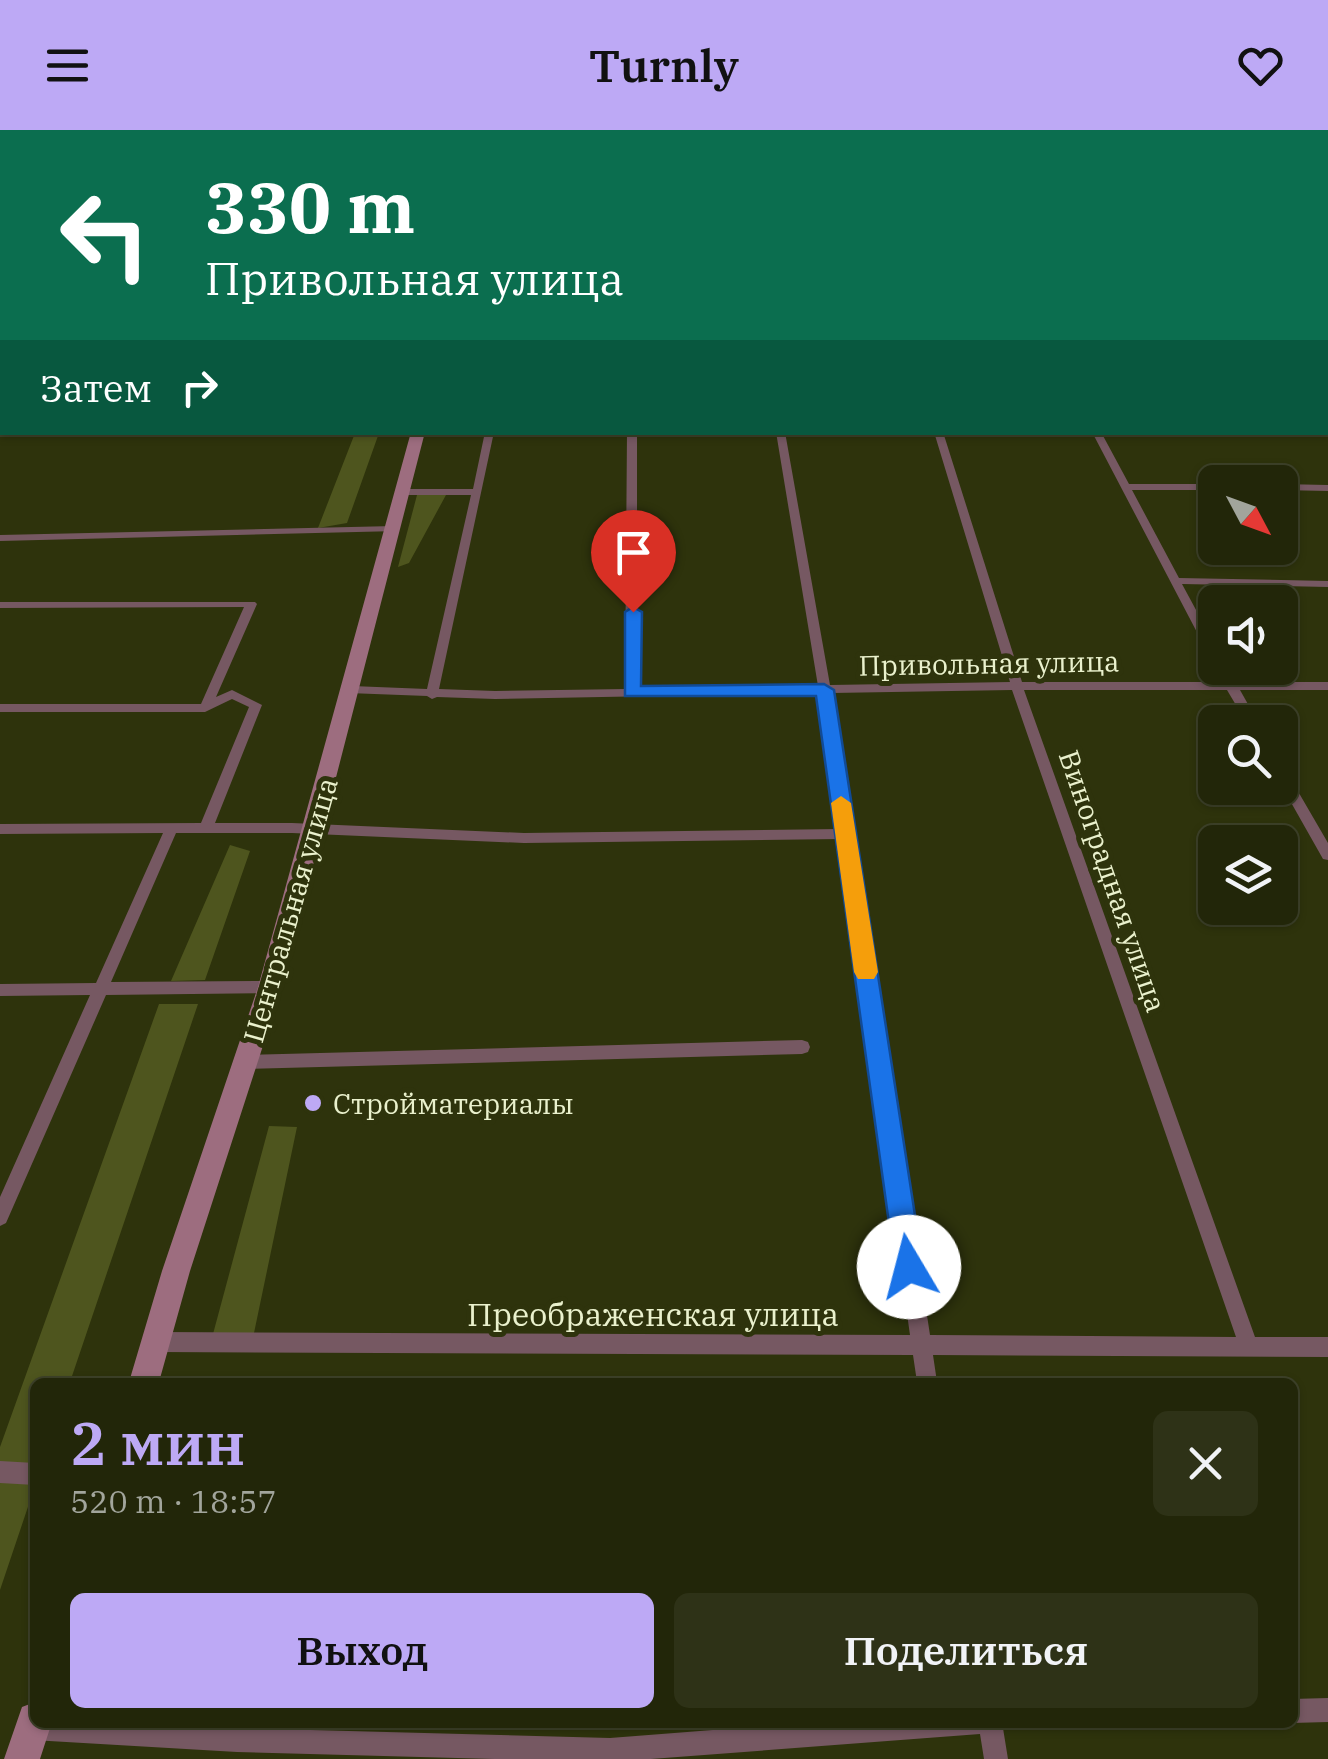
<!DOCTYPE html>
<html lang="ru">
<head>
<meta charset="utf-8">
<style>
	body { margin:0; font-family:"IBM Plex Serif",serif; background:#2e3217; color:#f1f3f6; height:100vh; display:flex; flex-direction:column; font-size:38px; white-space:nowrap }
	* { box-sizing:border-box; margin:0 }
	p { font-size:32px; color:#a2a59c }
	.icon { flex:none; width:55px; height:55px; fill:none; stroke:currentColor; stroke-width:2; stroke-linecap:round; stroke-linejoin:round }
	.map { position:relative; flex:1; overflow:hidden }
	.sheet { position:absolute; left:30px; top:1248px; width:1268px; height:350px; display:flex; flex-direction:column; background:#222609; border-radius:15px; box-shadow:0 2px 8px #0004,0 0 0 2px #3f432a }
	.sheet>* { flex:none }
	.guide { position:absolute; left:0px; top:0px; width:1330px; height:305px; box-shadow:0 2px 8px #0004,0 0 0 2px #3f432a; background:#0b6e4f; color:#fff; overflow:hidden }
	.needle { width:65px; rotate:131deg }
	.controls { position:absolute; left:1198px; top:335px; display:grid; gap:20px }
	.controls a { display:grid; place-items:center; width:100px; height:100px; border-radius:15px; background:#222609; box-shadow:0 2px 8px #0004,0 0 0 2px #3f432a; font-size:50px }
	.pin { position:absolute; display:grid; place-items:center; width:85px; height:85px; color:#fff; margin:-102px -42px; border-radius:50% 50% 50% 0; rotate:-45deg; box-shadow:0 0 10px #0007 }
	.pin .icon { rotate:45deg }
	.me { position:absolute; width:110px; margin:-55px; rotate:352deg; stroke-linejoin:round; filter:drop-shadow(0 0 8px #0008) }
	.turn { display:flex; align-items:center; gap:35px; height:210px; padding:0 40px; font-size:45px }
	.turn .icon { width:130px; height:130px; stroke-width:2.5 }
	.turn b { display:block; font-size:70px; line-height:85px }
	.then { display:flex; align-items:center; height:95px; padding:0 40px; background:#0003; gap:20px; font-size:38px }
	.round { display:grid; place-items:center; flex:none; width:105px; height:105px; border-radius:15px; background:#2e3217 }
	.overview { display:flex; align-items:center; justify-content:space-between; height:170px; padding:0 40px }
	h1 { font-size:60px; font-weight:600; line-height:75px; color:#bda9f5 }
	.primary-button { display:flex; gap:20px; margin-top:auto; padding:20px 40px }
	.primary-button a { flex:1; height:115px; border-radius:15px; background:#bda9f5; color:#111; font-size:40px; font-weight:600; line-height:115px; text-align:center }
	.primary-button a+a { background:#2e3217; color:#f1f3f6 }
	header { display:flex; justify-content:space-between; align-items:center; height:130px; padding:0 40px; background:#bda9f5; color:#111; font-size:45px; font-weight:600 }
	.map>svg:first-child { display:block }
	.green { fill:#4e551e }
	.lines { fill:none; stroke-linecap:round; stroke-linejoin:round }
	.street { fill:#765862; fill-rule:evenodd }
	.secondary { fill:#9d6d7f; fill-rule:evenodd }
	.route { fill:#1a73e8; stroke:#114b97; stroke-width:2.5 }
	.slow { fill:#f59e0b }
	.poi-dot { fill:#bda9f5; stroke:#2e330c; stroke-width:4 }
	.labels { text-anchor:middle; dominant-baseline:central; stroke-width:10; stroke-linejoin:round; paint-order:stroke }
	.street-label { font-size:28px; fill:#eaf1cd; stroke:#2e330c }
	.poi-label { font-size:28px; fill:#eaf1cd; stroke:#2e330c; text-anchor:start }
	.near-street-label { font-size:32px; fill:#eaf1cd; stroke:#2e330c }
</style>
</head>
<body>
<header><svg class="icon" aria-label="menu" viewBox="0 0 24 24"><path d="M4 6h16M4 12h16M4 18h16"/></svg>Turnly<svg class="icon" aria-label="heart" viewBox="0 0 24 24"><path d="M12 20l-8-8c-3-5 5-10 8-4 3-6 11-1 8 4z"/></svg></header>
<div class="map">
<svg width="1328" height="1629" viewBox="0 0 1328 1629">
	<rect width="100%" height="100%" fill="#2e330c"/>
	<!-- green -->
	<path class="green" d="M355,303H379L347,393L318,398Z
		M417,365H446L409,433L398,437Z
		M230,715L250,721L205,850L171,851Z
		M159,874H198L70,1252H35V1356L0,1460V1317Z
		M269,996L297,997L254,1203L213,1204Z"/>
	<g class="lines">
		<!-- street -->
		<path class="street" d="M709,0H715L716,2H711Z
			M832,0H838L839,2H834Z
			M921,0H927L928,2H923Z
			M1151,0H1158L1160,2H1154Z
			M0,20H2V24H0Z
			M2,45V49L0,50V46Z
			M485,302H494L439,559L495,561L625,559L627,302H637V559L818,556L776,302H785L830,555L1010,552L934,302H943L1022,552H1223L1215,538H1227L1235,552H1328V560H1240L1258,592H1246L1227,560H1024L1255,1207H1328V1227L933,1225L937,1252H917L913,1225L158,1222L151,1219L148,1212L151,1205L158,1202L910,1205L840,709L524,713L292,703H176L111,852L270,851L275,853L278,857L275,861L270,863L106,865L6,1093L0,1096V1067L90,865L0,866V854L96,853L163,703L0,704V694L201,693L249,577L232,569L205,582H0V574H201L244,477L0,478V472H255L257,474L216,567L232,560L262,575L215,693H292L524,703L839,699L819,563L495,569L437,567L432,569L427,566L348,563L346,560L352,556L427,559L471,365H402L397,362L402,359H473ZM1012,560L1236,1207L930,1205L832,563Z
			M1092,302H1101L1129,354H1215V360H1132L1179,448L1328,451V457L1182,454L1215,515V530L1211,529Z
			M1280,354L1328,355V361L1280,360Z
			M394,396L398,397V401L0,411V405Z
			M1280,638L1285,639L1328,713V730L1323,729L1280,653Z
			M802,910L808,912L810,917L808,922L802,924L248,939L242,937L240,932L242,927L248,925Z
			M0,1331L35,1333V1355L0,1353Z
			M1328,1568V1592L1292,1593L1291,1592L1292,1569Z
			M32,1586H35V1592H144L237,1598L610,1608L816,1592H1002L1008,1629H984L980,1604L651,1629H494L237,1622L32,1610L24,1606L20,1598L24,1590Z"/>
		<!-- secondary -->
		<path class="secondary" d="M0,72H2V78H0Z
			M411,302H425L282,857L190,1141L159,1252H129L162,1141L258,857Z
			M35,1572V1592H52L40,1629H4L22,1577Z"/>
	</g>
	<!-- route -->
	<path class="route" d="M633,477L642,482L641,556L824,554L834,560L923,1137L919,1147L909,1151L899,1147L895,1137L816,566H625V482Z"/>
	<!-- slow -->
	<path class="slow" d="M841,666L851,673L878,842L874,849H858L854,842L831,673Z"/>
	<!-- markers -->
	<circle class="poi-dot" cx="313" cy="973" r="10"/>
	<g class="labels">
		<!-- street labels -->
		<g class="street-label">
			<text transform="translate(989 533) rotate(-1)">Привольная улица</text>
			<text transform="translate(1113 751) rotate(71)">Виноградная улица</text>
			<text transform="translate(290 780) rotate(-74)">Центральная улица</text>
		</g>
		<!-- poi labels -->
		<g class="poi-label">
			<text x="333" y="973">Стройматериалы</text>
		</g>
		<!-- near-street labels -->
		<g class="near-street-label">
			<text x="653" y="1184">Преображенская улица</text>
		</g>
	</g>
</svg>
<div class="controls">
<a><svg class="needle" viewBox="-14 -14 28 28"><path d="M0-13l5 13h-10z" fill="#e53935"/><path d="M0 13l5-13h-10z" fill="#a2a59c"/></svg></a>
<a><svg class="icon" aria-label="sound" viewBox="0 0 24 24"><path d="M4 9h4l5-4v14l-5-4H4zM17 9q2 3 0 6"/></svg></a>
<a><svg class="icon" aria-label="search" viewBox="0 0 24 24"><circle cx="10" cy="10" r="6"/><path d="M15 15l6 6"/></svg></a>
<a><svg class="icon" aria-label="layers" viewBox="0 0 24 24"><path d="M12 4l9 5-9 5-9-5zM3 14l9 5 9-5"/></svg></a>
</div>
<div class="pin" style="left:633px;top:482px;background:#d93025"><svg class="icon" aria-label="arrive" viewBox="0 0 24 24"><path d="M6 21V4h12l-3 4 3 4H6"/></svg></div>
<svg class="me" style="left:909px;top:1137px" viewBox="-20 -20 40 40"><circle r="19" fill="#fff"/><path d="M0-13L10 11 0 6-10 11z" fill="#1a73e8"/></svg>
<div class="guide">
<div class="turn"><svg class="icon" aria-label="left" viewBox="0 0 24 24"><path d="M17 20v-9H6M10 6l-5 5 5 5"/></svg><div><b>330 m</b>Привольная улица</div></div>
<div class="then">Затем<svg class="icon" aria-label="right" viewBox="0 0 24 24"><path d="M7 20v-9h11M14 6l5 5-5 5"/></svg></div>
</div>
<section class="sheet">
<div class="overview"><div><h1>2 мин</h1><p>520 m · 18:57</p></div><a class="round"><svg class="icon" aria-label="close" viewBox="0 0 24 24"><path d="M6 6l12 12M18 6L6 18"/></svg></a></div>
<div class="primary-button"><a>Выход</a><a>Поделиться</a></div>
</section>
</div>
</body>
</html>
